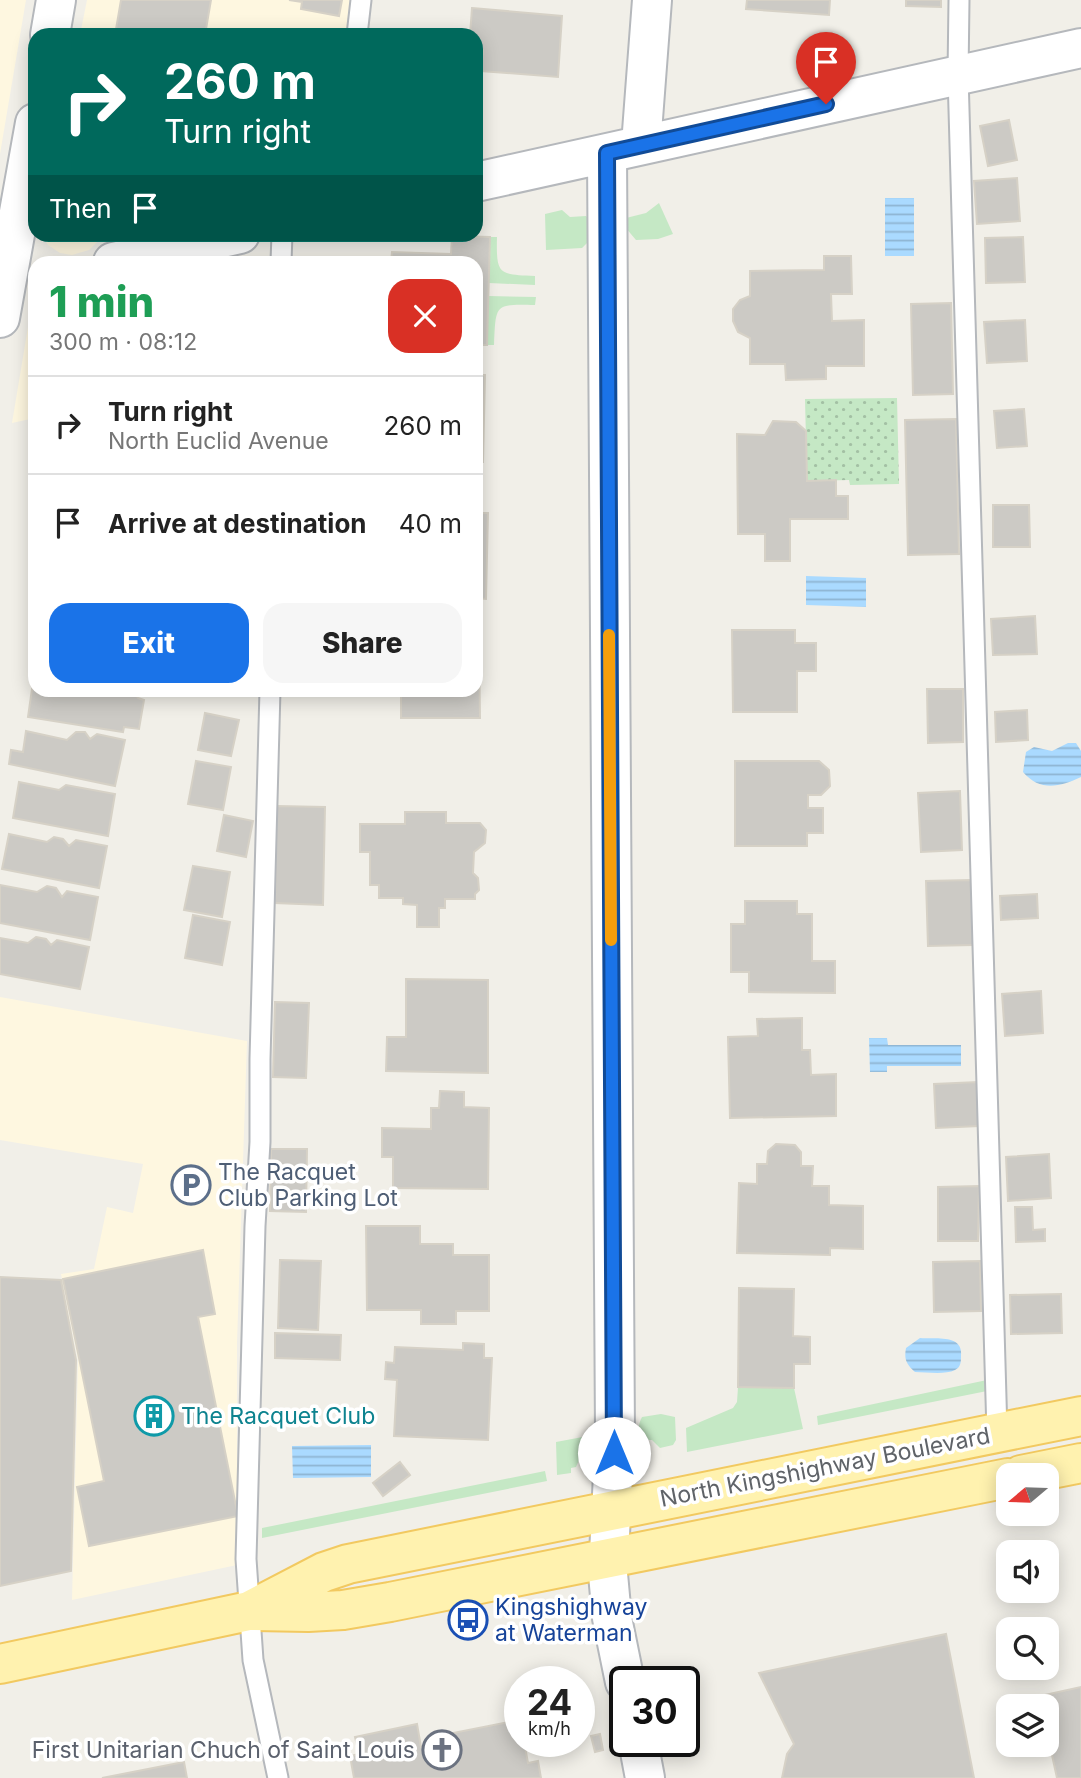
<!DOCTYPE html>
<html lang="en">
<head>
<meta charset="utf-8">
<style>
	body { margin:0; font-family:Inter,sans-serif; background:#f6f6f6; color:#222; height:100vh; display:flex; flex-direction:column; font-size:26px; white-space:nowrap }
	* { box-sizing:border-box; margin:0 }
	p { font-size:23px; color:#767676 }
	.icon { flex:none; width:38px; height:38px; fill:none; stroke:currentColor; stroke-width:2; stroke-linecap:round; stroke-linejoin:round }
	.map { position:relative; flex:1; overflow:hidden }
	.side { position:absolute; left:28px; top:256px; width:455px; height:441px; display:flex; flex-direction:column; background:#fff; border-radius:21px; box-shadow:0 4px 18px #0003 }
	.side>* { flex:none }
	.top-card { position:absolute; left:28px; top:28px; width:455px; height:214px; border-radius:21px; box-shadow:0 4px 18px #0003; background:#00695c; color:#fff; overflow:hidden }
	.needle { width:46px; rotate:251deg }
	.tools { position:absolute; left:996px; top:1463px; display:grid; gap:14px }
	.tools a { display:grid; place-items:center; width:63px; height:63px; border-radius:14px; background:#fff; box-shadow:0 4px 18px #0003; font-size:35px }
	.speed { position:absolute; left:504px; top:1666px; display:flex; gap:14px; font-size:35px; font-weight:700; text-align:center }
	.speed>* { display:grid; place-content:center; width:91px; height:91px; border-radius:50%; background:#fff; box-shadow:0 4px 18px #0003; line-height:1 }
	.speed small { font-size:18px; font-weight:400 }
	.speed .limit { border:4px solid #111; border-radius:10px; background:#fff; color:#111 }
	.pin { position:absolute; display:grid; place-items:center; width:60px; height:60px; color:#fff; margin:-72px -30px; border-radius:50% 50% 50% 0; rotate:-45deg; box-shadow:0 0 7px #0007 }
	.pin .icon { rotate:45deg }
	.me { position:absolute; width:77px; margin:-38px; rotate:0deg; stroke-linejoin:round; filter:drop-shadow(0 0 5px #0008) }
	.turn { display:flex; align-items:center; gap:24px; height:147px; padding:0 21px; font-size:32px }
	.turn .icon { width:91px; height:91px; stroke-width:2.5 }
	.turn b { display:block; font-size:49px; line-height:60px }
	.then { display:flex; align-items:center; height:66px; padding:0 21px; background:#0003; gap:14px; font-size:26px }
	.round { display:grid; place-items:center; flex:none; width:74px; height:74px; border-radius:21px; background:#f6f6f6 }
	.headline { display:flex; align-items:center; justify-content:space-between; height:119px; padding:0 21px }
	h1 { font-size:42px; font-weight:800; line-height:52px; color:#1e9e55 }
	.primary-button { display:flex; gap:14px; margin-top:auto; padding:14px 21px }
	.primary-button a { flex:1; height:80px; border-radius:21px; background:#1a73e8; color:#fff; font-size:28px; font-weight:800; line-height:80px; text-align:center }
	.primary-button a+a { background:#f6f6f6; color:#222 }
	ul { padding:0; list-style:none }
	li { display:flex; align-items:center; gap:21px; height:98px; padding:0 21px; border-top:2px solid #e0e0e0 }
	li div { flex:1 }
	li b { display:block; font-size:26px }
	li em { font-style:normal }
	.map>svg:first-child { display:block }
	.commercial { fill:#fef7e0 }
	.green { fill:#c5e8c5 }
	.garden { fill:url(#garden-dots) }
	.water { fill:url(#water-rules) }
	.building { fill:#cccac5; stroke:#d6d1c6; stroke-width:2 }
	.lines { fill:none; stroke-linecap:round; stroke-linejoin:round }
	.service-casing { stroke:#b5b8bc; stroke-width:23 }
	.minor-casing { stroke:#b5b8bc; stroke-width:42 }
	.primary-casing { stroke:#f2c960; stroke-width:42 }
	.service { stroke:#fff; stroke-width:19 }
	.minor { stroke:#fff; stroke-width:38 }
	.primary { stroke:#fff2af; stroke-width:38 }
	.route-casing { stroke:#114b97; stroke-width:18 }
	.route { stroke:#1a73e8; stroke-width:12 }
	.slow { stroke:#f59e0b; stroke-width:12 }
	.labels { text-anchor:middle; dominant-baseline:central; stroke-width:7; stroke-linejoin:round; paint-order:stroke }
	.service-label { font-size:23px; fill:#4e5e75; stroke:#fff; text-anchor:start }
	.culture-label { font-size:23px; fill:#0d838f; stroke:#fff; text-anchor:start }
	.street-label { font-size:23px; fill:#5f6368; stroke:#fff }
	.transit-label { font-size:23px; fill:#164399; stroke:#fff; text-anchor:start }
	.worship-label { font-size:23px; fill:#5b616d; stroke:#fff; text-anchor:end }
</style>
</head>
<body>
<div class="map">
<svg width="1081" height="1778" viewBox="0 0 1081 1778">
	<defs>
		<pattern id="garden-dots" width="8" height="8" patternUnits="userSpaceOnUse" patternTransform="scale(1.75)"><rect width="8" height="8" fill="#c5e8c5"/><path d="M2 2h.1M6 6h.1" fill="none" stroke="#a3c0a4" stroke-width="1.8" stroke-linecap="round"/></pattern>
		<pattern id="water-rules" width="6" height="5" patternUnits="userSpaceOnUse" patternTransform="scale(1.75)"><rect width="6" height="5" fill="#aadaff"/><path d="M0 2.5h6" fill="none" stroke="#8eb4d2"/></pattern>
	</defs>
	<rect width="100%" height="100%" fill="#f1efe8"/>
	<!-- commercial -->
	<path class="commercial" d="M0,0H26L0,154Z
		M87,0H355L350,35H80Z
		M42,235H104L89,250L72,255L60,253L48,245Z
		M35,313V418L12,423L29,321Z
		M0,997L247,1041L237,1343V1565L72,1600L78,1360L61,1274L94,1269L107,1207L133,1213L143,1164L0,1140Z"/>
	<!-- green -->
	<path class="green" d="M659,203L673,234L658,239L636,240L625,227L622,219L646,213Z
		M562,210L570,217L586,216L589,219V241L582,248L546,250L545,214Z
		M490,237H497C496,276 499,274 535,276V285L489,283Z
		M489,296L536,297L535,305C494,304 496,304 494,345H487Z
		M987,1380V1391L818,1425L817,1416Z
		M738,1387L794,1388L803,1429L687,1452L686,1428L733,1408L737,1402Z
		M661,1414L675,1417L676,1440L673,1445L660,1448L652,1440H642C637,1434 638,1424 642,1417Z
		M588,1436L598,1443L596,1451L580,1458L576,1467L571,1468V1473L557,1475L556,1442Z
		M545,1471L547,1481L262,1538V1528Z"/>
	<!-- garden -->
	<path class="garden" d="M897,398L899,484L850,485L849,480L807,481L805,399Z"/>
	<!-- water -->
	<path class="water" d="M885,198H914V256H885Z
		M806,576L866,578V607L806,605Z
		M1068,743H1076L1081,751V777C1060,787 1040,792 1023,772L1026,752L1034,747L1052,751Z
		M869,1038H887L888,1045H961V1066H887V1072H870Z
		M920,1338C935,1339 963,1334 961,1355C961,1362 961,1367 955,1370C945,1375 926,1372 915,1372C906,1364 904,1359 906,1348Z
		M371,1445V1477L293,1478L292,1446Z"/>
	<!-- building -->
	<path class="building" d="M121,0H211L205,35H115Z
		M289,0H342L339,16L301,9L302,2Z
		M747,0H830L829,15L746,9Z
		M906,0H941V7L906,6Z
		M472,8L562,16L558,77L481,71L483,50L476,49V35H470Z
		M1009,120L1017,160L988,166L980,126Z
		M1017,178L1020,221L977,224L974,181Z
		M452,236L490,237L487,345H476V262H391L392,252L451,254Z
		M1023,237L1025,282L986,283L985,238Z
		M824,256H851L852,294H831L832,321L864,320V366H826V379L786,380L785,364H750V338L738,332L733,321V309L740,300L750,296V271L824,270Z
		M951,303L953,394L913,395L911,304Z
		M1025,320L1027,361L987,363L984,322Z
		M476,375H485L483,462H476Z
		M1024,409L1027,446L997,448L994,411Z
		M956,419L959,554L908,555L905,420Z
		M773,421L796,422L806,431L807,481L836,480V496H848V519H790V561H765V534H738L737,434L765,435Z
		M993,505H1029L1030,547H993Z
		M476,513H488L486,599L476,598Z
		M1035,616L1037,654L993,655L991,619Z
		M732,630H795V643H816V671H797V712H733Z
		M476,633L479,636L480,718H401V690H476Z
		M33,682L35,690H133L138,698L144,700L139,729L124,727L123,732L28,717Z
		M927,689H963V742L928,743Z
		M208,690H243V693L207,692Z
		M1027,710L1028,740L996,742L995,712Z
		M205,713L239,720L231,756L198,750Z
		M26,731L67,740L76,732H85L90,739L97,734L125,740L115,786L9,764L11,750L23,752Z
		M196,761L231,767L223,810L188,804Z
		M735,761H819L829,770L830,786L821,795H808V808H823V833H807V846H735Z
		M19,782L59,790L66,785L115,794L108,836L13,818Z
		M960,791L962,850L921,852L918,793Z
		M277,806L325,807L323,905L275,903Z
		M405,812H446V823H480L486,830L485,843L474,852L473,873L478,878L479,890L475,894V899H445V908H439V927H417V905L403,904V898H379V885H370V852H360V824H405Z
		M224,815L253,821L246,857L217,851Z
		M9,834L47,842L54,837L63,839L69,846L76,840L107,846L99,888L2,869Z
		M193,866L230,872L222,917L184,910Z
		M971,880L973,945L928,946L926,881Z
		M0,885L37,892L47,886L56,888L62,897L67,891L98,897L90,940L0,923Z
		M1037,894L1038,918L1001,920L1000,896Z
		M745,901H797V914H812V961H835V993L749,992V972H731V924H745Z
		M193,915L230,922L222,965L185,958Z
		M36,937L46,939L51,945L57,940L89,947L80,989L0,974V938L28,943Z
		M406,979L488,980V1073L386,1071L387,1037H406Z
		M1041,991L1043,1033L1005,1036L1002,994Z
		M275,1002L309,1003L306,1078L273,1077Z
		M802,1018V1050H810L811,1075L836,1074V1116L730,1118L728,1037L758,1036L757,1019Z
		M978,1082L979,1126L936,1128L934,1084Z
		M440,1091L464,1092V1107L489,1108L488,1189L393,1188V1157H382V1128L431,1129V1108H439Z
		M776,1144L795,1145L801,1152V1166H813L812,1186H829V1205L863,1206V1249L830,1248V1255L737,1253L739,1183L757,1184V1164H767L768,1151Z
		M271,1149H307L306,1212L270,1211Z
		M1049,1154L1051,1198L1008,1201L1006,1157Z
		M979,1186L978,1241H938V1187Z
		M1015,1207H1032L1033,1230L1045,1229V1241L1016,1242Z
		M366,1226H420V1244H453V1255H489V1311H456V1324H421V1310H367Z
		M203,1250L215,1314L198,1317L238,1516L89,1546L77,1487L104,1481L63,1279Z
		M280,1260L321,1261L318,1330L278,1328Z
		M980,1261L981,1311L934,1312L933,1262Z
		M0,1277L61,1280L76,1360L71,1571L0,1586Z
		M739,1288L794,1289L793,1336L810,1337V1364H794V1388L738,1387Z
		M1061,1294L1062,1333L1011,1334L1010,1295Z
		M275,1333L341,1335L340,1360L275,1358Z
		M463,1343L484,1344V1358H492L488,1440L394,1436L397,1380L385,1379L386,1362L394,1363L395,1347L463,1350Z
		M400,1462L410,1475L383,1496L373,1483Z
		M946,1634L974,1778H782L787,1754L794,1744L759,1673Z
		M1081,1687V1778H1057L1046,1728V1706H1042L1040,1696Z
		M519,1720L520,1741H524L528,1763L538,1761L541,1778H354L350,1756L359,1754L355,1737L417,1724L421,1747L440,1743L438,1736Z
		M600,1734L603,1750L595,1752L591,1736Z
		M184,1762L187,1778H102Z"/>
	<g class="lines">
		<!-- service casing -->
		<g class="service-casing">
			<path id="service" d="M959,0L958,75L997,1433
				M357,35L361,0
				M281,262L282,234
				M270,690L260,1059V1142L255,1226L246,1559L253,1660L278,1778"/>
		</g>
		<!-- minor casing -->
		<g class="minor-casing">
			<path id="minor" d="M50,35L56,0
				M641,145L652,0
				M607,153L615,1435L608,1574L612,1618L625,1682
				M476,182L1081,48
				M113,262L240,234
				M0,318L35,123
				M638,1741L645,1778"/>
		</g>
		<!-- primary casing -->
		<g class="primary-casing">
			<path id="primary" d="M1021,1475L1081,1463
				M251,1610L324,1572L348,1564L1081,1416
				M0,1664L249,1611L308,1612L343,1610L390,1602L1008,1478"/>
		</g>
		<!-- service -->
		<use href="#service" class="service"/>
		<!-- minor -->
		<use href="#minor" class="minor"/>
		<!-- primary -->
		<use href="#primary" class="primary"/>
	</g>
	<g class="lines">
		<!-- route casing -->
		<g class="route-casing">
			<path id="route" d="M614,1453L607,153L826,104"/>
		</g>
		<!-- route -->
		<use href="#route" class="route"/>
		<!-- slow -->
		<path class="slow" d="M609,635L611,940"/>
	</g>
	<!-- icons -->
	<defs>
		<g id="parking-ring" transform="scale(2.0125)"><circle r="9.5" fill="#fff" stroke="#5c6f8a" stroke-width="1.5"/><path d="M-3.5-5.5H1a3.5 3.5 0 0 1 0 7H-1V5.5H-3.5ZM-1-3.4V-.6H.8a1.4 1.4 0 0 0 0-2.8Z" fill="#5c6f8a"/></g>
		<g id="building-ring" transform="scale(2.0125)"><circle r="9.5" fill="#fff" stroke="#0f9aa8" stroke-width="1.5"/><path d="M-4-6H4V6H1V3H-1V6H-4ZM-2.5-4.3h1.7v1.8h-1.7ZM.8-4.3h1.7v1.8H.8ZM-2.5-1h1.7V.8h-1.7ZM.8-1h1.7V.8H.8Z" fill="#0f9aa8"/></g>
		<g id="bus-ring" transform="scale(2.0125)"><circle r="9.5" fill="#fff" stroke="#1a4fb4" stroke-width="1.5"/><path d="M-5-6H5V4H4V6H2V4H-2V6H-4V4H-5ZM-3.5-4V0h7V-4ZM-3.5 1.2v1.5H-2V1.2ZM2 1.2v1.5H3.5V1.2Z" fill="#1a4fb4"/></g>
		<g id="church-ring" transform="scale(2.0125)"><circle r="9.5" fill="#fff" stroke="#6b7280" stroke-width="1.5"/><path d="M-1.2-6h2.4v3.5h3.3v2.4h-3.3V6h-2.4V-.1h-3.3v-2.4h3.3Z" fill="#6b7280"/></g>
	</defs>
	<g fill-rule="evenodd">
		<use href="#parking-ring" x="191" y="1185"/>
		<use href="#building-ring" x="154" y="1416"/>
		<use href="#bus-ring" x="468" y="1620"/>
		<use href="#church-ring" x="442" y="1750"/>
	</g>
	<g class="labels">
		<!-- service labels -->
		<g class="service-label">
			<text x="218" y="1172">The Racquet<tspan x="218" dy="26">Club Parking Lot</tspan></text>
		</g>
		<!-- culture labels -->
		<g class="culture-label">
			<text x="181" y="1416">The Racquet Club</text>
		</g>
		<!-- street labels -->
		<g class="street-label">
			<text transform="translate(825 1467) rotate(-11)">North Kingshighway Boulevard</text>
		</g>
		<!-- transit labels -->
		<g class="transit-label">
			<text x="495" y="1607">Kingshighway<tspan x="495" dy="26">at Waterman</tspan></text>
		</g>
		<!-- worship labels -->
		<g class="worship-label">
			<text x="415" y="1750">First Unitarian Chuch of Saint Louis</text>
		</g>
	</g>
</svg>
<div class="tools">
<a><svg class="needle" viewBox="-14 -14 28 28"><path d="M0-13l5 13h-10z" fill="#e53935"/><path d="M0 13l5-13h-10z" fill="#767676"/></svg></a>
<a><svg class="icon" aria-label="sound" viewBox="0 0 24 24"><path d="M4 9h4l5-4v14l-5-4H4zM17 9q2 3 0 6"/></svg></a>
<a><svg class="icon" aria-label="search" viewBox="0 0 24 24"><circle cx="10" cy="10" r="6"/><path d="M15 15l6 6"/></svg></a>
<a><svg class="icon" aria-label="layers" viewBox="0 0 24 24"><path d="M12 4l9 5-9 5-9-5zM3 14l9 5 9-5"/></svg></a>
</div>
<div class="speed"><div>24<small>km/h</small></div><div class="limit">30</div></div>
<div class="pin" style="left:826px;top:104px;background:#d93025"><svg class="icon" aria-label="arrive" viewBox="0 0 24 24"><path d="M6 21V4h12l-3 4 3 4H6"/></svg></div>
<svg class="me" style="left:614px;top:1453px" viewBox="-20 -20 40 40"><circle r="19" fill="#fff"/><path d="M0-13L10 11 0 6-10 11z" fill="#1a73e8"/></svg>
<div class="top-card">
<div class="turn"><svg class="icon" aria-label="right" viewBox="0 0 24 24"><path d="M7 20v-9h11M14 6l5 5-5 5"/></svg><div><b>260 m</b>Turn right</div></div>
<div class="then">Then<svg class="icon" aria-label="arrive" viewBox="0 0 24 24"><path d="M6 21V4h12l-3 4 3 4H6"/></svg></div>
</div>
<section class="side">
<div class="headline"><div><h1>1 min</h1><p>300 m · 08:12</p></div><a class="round" style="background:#d93025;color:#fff"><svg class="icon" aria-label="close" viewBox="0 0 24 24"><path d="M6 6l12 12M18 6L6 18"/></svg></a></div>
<ul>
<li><svg class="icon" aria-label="right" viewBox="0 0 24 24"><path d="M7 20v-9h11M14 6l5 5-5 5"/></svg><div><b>Turn right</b><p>North Euclid Avenue</p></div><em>260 m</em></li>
<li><svg class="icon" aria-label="arrive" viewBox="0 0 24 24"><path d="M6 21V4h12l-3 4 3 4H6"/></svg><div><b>Arrive at destination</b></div><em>40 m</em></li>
</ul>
<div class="primary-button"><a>Exit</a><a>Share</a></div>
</section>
</div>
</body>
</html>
